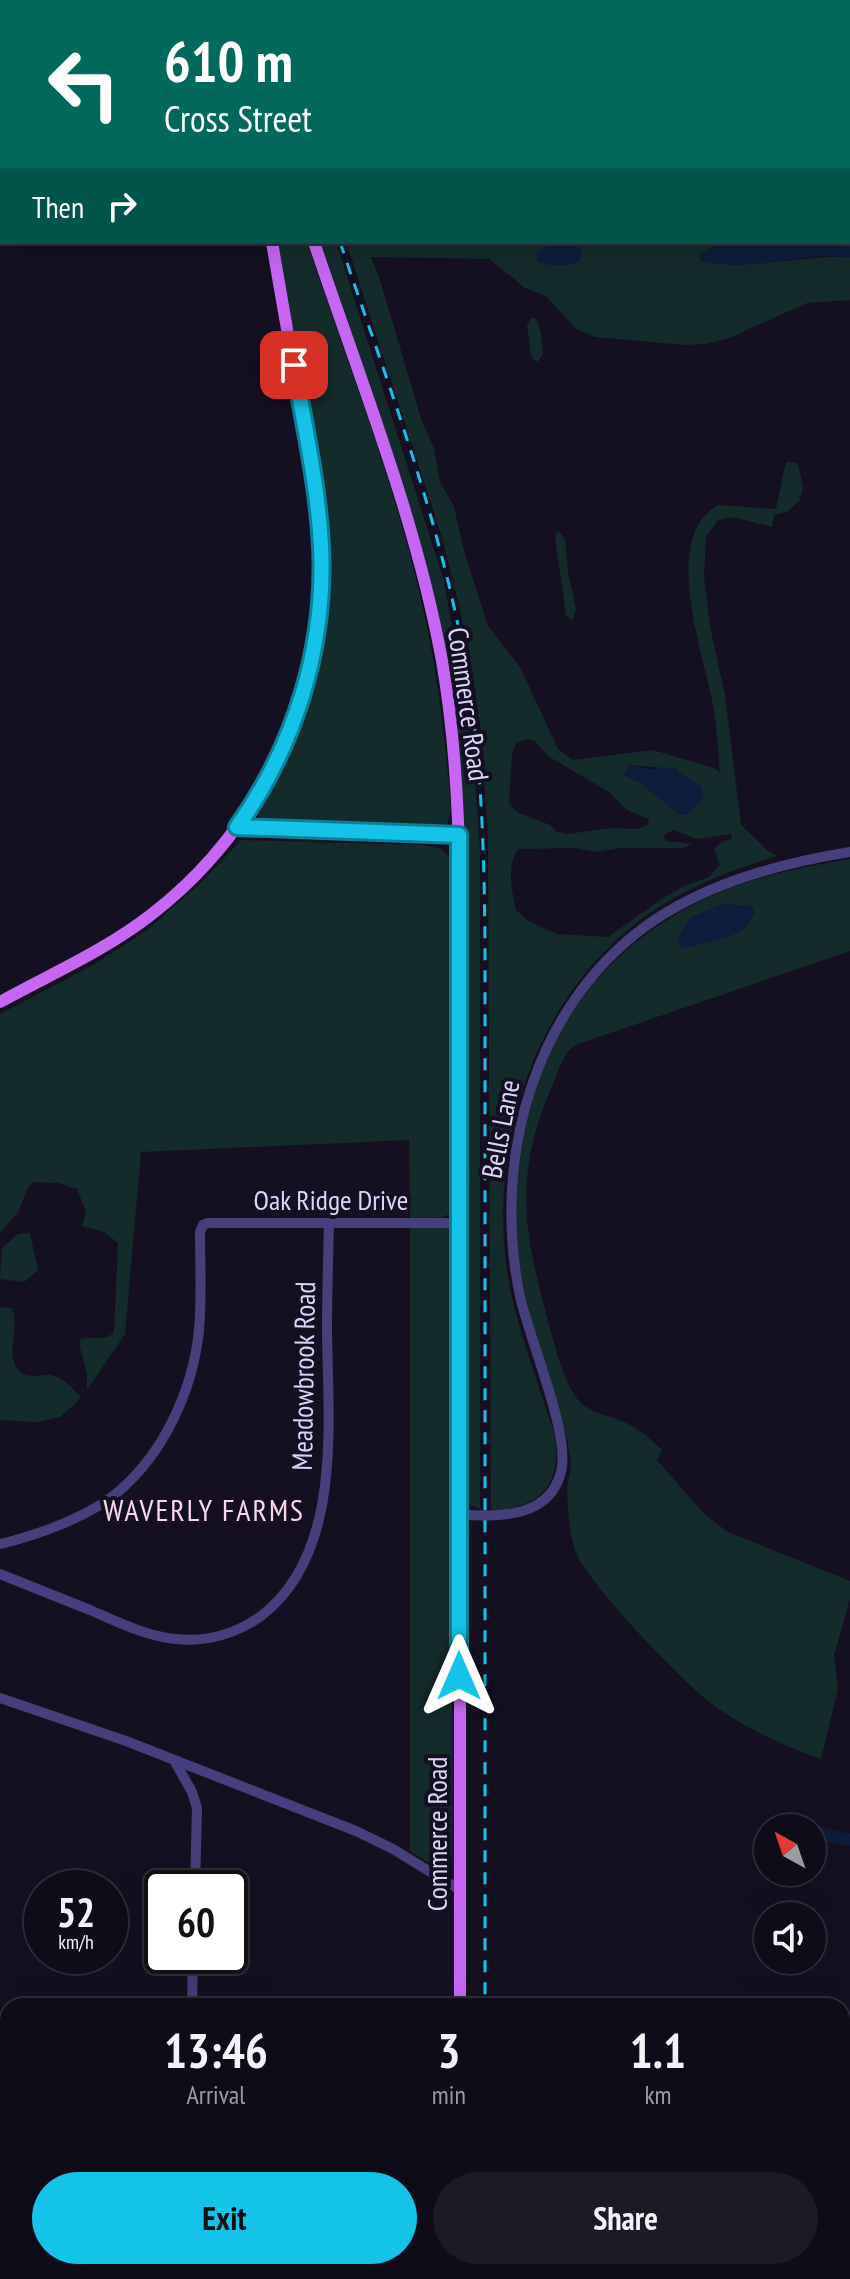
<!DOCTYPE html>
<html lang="en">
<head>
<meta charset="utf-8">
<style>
	body { margin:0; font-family:"PT Sans Narrow",sans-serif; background:#1d1a27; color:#f1f3f6; height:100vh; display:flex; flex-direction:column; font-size:30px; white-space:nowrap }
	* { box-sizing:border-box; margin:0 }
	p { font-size:26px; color:#9b9ba2 }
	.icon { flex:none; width:44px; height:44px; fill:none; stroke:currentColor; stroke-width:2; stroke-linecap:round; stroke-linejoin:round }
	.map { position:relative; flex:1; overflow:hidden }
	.details { position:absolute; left:0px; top:1998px; width:850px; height:282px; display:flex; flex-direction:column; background:#0f0c1a; border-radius:24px 24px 0 0; box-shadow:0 8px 32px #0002,0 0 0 2px #2f2c39 }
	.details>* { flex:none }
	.hud { position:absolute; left:0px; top:0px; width:850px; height:244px; box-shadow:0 8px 32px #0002,0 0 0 2px #2f2c39; background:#00695c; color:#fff; overflow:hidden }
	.needle { width:52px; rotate:320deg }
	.tools { position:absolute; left:754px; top:1814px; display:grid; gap:16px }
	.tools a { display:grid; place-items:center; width:72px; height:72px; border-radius:50%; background:#0f0c1a; box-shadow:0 8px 32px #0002,0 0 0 2px #2f2c39; font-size:40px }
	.speed { position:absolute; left:24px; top:1870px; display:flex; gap:16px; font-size:40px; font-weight:700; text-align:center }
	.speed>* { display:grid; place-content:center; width:104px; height:104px; border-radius:50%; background:#0f0c1a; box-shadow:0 8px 32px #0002,0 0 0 2px #2f2c39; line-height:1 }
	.speed small { font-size:20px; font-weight:400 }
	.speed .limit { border:4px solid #111; border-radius:12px; background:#fff; color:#111 }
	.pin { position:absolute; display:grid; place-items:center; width:68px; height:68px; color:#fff; margin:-34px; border-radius:16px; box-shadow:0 4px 12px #0006 }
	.me { position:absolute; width:88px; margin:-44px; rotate:0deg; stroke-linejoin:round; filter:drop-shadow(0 0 6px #0008) }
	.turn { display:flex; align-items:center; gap:28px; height:168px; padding:0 32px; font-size:36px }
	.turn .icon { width:104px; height:104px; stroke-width:2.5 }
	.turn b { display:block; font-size:56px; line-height:68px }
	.then { display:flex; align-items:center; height:76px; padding:0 32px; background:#0003; gap:16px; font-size:30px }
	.eta { display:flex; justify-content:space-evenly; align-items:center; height:136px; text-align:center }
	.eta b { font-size:48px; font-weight:700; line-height:56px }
	.cta { display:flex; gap:16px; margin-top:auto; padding:16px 32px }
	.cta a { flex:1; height:92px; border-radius:48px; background:#14c4e8; color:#111; font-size:32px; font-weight:700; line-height:92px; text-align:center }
	.cta a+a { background:#1d1a27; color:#f1f3f6 }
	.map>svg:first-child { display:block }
	.green { fill:#142b2c; fill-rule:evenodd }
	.water { fill:#0e1c3d }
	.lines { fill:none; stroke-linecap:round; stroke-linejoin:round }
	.minor { stroke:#463f7d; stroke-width:10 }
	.major { stroke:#c766f2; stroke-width:12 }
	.rail { stroke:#14c4e8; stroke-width:3; stroke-dasharray:12 10; stroke-linecap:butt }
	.route-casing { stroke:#0d7f97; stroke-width:20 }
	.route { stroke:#14c4e8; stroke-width:14 }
	.labels { text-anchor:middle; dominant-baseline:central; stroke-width:8; stroke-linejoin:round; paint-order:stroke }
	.street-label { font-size:28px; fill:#dcd5fb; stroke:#141022 }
	.neighbourhood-label { font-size:30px; letter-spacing:2px; fill:#fbd7ec; stroke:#141022 }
</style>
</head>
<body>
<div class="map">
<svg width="850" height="2279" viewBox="0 0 850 2279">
	<rect width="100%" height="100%" fill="#141022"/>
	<!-- green -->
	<path class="green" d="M276,0H850V196H848V2Z
		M278,242H307C348,366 398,490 425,618C439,682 446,746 451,811L447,824L440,828L269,822L258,815V807L283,759L302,713L325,597Z
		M321,242H336L444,581L472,743L480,847V1509L471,1505L466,1499V933L459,750L380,420Z
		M346,242H728L702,252L700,260C747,272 802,254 850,257V300L807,303L727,339L704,344L686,345L595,337L576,329L546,296L525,288L489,259L371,257L380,280L422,422L434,448L440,481L454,507L464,551L488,626L520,667L558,749L573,760L653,750L714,768L720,773C718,752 717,731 714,710C706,660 658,536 719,505L776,509L786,462L798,463L803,488L800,500L787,512L774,515L772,527L734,517L718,520L706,537L704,576L710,627L725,695L741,825L767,850L777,856C730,870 680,890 640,920C534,1001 489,1140 507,1271C514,1321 539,1384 554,1433C563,1483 541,1509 491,1510L488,839L482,739L470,656L456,593L442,537ZM529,739L536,742L548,756L609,792L627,810L648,819L649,825L636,829L612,828L567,834L557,832L550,825L517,812L509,803L512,753L517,742ZM629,765L675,769L704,797L686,815H680L641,783L624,775ZM674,830L697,839L731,834L732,839L723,841L714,849L720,865L709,877L684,886L660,900L608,937L557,934L528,921L516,910C512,893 506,862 519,849L575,848L596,852L621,848H683L692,844L665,841L664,835Z
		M531,318L536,319C542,331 542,343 543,355L537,362L531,356L527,326Z
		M558,531L565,539L568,572L576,610L572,621L566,615L555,537Z
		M241,840L421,845L442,849L450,858L453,1001L452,1210L450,1214L442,1217L410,1218L409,1140L141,1152L125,1334L87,1390V1374L79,1344L81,1339C92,1335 104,1343 114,1332L118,1243L104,1232L82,1226L86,1212L77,1189L58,1183L34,1182L28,1187L18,1212L0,1233V1014L93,965L146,931L202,882Z
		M850,859V951L578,1044C563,1051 559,1070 553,1084C512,1177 524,1234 550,1328C555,1348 565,1385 579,1401C590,1414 613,1416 628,1424C641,1430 651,1440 662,1450L657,1460L704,1514L728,1532L850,1581V1599L834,1655L838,1688L821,1759C783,1745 744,1728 712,1704C683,1682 585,1581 575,1550C569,1532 568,1507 567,1489C567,1481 571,1474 571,1465C570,1451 567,1437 562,1424C544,1364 522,1303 517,1240C505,1095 570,964 703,900C748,878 801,867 850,859ZM724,904L750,906L754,912C753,916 751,921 748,924C738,934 693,949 680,946L678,938L692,917Z
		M410,1226L448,1227L453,1235L452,1857L446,1865L439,1869L410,1851Z
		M26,1233L30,1234L38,1270L24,1282L0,1279L2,1248L18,1234Z
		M0,1307L12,1308C19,1326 8,1350 15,1365C23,1381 37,1374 50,1375C63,1377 74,1389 81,1398L60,1417L38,1422L0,1420Z"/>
	<!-- water -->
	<path class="water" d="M848,196H850V257C839,257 829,255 818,256C786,259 728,273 699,258L702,252L728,242H848Z
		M551,243L576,246L582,251V256L579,261C564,267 551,267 537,261V254Z
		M629,765L647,769L671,768L701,786L704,797L686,815H680L641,783L623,775Z
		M721,904L751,906L754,910C750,940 711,939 688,948L680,946L678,938L689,919Z
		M797,1821L850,1834V1846L812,1839V1828H791Z"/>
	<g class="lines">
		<!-- minor -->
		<path class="minor" d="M237,827L459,835
			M460,1515C499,1516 549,1519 561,1472C571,1435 529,1339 520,1296C491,1157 535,1000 656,919C714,881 783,863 850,852
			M0,1544C36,1536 90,1516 118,1492C164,1453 193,1390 199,1330C202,1298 200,1264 200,1232L203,1225L208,1223H461
			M0,1574C30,1586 60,1598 90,1610C118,1622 145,1636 176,1639C206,1642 236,1634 261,1616C343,1554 328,1422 327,1332C327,1295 328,1259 329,1223
			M0,1698L126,1741L356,1831L393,1849L460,1890
			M174,1760L192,1792L197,1808L195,1888
			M192,2006L193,1956
			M0,2162L8,2174"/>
		<!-- major -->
		<path class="major" d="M234,0V2
			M314,242C360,380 416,518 442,661C462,776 460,892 460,1008V2006
			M0,1002C51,974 106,950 152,914C263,828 328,688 321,548C319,505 311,463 303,421C293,362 282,302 272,242
			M463,2272V2279"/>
		<!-- rail -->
		<path class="rail" d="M271,0V2
			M340,242C383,370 432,498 459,630C481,734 484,838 485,944V2006
			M495,2272L496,2279"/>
	</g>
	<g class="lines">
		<!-- route casing -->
		<g class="route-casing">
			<path id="route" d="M294,365C304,425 318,485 321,546C326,646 295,746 237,827L459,835V1676"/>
		</g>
		<!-- route -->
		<use href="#route" class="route"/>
	</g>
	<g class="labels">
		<!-- street labels -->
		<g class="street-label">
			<text transform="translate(469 704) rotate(82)">Commerce Road</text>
			<text transform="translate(500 1129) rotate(-79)">Bells Lane</text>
			<text x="331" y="1199">Oak Ridge Drive</text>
			<text transform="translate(303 1376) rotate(-89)">Meadowbrook Road</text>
			<text transform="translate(436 1834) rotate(-90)">Commerce Road</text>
		</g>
		<!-- neighbourhood labels -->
		<g class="neighbourhood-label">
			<text x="204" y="1509">WAVERLY FARMS</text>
		</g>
	</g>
</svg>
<div class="tools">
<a><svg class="needle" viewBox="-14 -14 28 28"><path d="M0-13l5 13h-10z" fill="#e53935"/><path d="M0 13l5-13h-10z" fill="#9b9ba2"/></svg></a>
<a><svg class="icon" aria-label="sound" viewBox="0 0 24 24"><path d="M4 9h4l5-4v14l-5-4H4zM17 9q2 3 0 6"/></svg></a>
</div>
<div class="speed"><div>52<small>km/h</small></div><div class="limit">60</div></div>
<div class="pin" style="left:294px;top:365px;background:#d93025"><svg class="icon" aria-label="arrive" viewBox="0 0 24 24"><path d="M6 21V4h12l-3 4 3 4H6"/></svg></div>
<svg class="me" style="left:459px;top:1676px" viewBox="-20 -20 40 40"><path d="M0-17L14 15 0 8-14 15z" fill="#14c4e8" stroke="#fff" stroke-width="4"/></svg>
<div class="hud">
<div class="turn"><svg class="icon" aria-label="left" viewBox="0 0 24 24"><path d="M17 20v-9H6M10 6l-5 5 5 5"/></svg><div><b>610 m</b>Cross Street</div></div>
<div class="then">Then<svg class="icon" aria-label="right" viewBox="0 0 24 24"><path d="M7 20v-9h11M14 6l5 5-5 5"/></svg></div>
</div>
<section class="details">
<div class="eta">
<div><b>13:46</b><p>Arrival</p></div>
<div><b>3</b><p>min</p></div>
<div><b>1.1</b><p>km</p></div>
</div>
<div class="cta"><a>Exit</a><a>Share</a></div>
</section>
</div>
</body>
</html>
